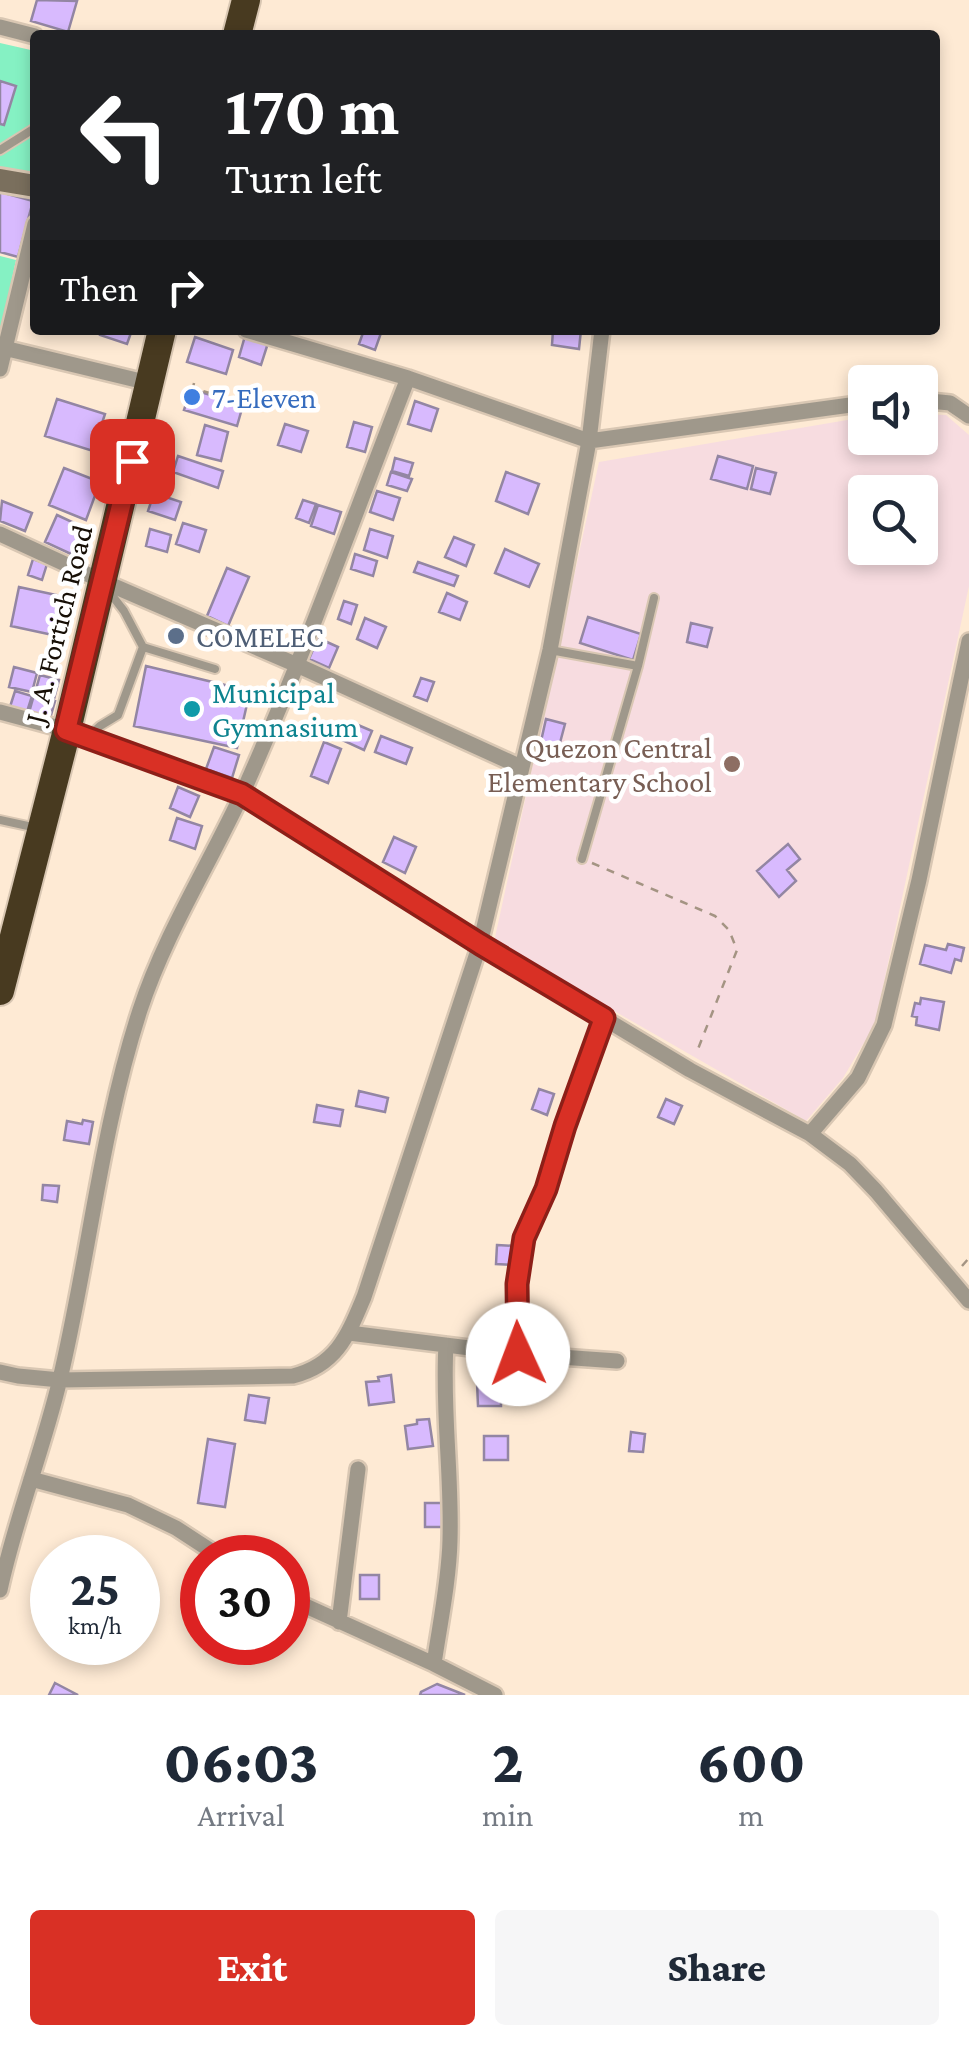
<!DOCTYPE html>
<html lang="en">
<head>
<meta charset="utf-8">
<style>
	body { margin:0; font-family:"Crimson Pro",serif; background:#f6f6f7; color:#1f2937; height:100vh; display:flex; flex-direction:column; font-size:38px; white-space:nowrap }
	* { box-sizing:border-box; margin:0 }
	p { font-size:32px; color:#747a83 }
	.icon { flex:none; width:55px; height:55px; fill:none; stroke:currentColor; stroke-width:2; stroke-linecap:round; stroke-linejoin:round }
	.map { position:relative; height:1695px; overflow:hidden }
	.side { display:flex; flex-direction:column; background:#fff; flex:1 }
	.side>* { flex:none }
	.hud { position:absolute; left:30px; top:30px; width:910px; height:305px; border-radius:10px; box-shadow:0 5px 15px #0003; background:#202124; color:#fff; overflow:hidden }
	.fabs { position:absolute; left:848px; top:365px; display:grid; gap:20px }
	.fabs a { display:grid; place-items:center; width:90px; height:90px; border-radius:10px; background:#fff; box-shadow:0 5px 15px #0003; font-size:50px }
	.speed { position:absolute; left:30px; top:1535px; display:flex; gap:20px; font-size:50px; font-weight:700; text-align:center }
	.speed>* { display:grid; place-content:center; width:130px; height:130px; border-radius:50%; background:#fff; box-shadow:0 5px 15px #0003; line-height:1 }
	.speed small { font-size:25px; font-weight:400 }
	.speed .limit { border:15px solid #d22; background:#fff; color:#111 }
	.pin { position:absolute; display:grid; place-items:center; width:85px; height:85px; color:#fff; margin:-42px; border-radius:20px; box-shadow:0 5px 15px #0006 }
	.me { position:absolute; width:110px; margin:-55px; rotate:358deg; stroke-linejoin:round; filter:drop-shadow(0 0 8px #0008) }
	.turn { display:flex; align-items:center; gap:35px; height:210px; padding:0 30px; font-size:45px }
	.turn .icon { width:130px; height:130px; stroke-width:2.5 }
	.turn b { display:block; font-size:70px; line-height:85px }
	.then { display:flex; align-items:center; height:95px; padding:0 30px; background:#0003; gap:20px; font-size:38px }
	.eta { display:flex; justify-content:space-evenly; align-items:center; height:170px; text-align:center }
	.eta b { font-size:60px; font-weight:800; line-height:70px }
	.action { display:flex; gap:20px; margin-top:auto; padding:20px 30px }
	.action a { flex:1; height:115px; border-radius:10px; background:#d93025; color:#fff; font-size:40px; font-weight:800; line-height:115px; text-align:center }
	.action a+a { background:#f6f6f7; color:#1f2937 }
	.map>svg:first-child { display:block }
	.education { fill:#f7dce0; fill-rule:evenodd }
	.green { fill:#85f1c3 }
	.building { fill:#d8bafe; stroke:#9386a3; stroke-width:2.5 }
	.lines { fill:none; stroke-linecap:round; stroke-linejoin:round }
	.lane-casing { stroke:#d9c7b3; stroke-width:12 }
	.street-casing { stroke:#d9c7b3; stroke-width:20 }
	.secondary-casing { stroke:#d9c7b3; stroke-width:28 }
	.highway-casing { stroke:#d9c7b3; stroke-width:32 }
	.path { stroke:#a49483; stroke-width:2.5; stroke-dasharray:8 8; stroke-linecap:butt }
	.lane { stroke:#9f988b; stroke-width:8 }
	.street { stroke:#9f988b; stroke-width:15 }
	.secondary { stroke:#7a6f5d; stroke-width:22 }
	.highway { stroke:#483a20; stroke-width:28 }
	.route-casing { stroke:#8d1f18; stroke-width:25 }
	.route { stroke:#d93025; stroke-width:18 }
	.shop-dot { fill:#3f7fe0; stroke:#fff; stroke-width:4 }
	.service-dot { fill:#5c6f8a; stroke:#fff; stroke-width:4 }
	.culture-dot { fill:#0f9aa8; stroke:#fff; stroke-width:4 }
	.education-dot { fill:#8d6e63; stroke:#fff; stroke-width:4 }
	.labels { text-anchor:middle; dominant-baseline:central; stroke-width:9; stroke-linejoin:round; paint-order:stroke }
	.shop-label { font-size:30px; fill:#366cbe; stroke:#fff; text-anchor:start }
	.street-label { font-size:30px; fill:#170f06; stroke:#fff }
	.service-label { font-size:30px; fill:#4e5e75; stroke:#fff; text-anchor:start }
	.culture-label { font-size:30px; fill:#0d838f; stroke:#fff; text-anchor:start }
	.education-label { font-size:30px; fill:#785e54; stroke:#fff; text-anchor:end }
</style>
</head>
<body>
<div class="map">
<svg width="969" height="1695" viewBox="0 0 969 1695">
	<rect width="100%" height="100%" fill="#feead4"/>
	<!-- education -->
	<path class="education" d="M920,414L946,415L969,435V586L875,1024L843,1078L806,1121L494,942L599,462L865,417V438H920ZM865,492H920V548H865Z"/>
	<!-- green -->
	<path class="green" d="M0,43L35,51V174L0,167Z
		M0,256L16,260L0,335Z"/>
	<!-- building -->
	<path class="building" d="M37,0L77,1L68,32L31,21Z
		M0,81L16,86L4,125L0,124Z
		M0,192L33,201L18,257L0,252Z
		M101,330H132L127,344L100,335Z
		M364,330L381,333L375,350L359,344Z
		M553,330H581L579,349L552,345Z
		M245,336L268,343L261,365L239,357Z
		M195,337L233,350L226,374L187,362Z
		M897,371L900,382H882L880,375Z
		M191,389L243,405L237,426L184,410Z
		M57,399L105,414L93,451L45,436Z
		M415,401L438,409L431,431L408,424Z
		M354,422L372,427L365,452L347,447Z
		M285,424L308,431L301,452L278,445Z
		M205,425L228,432L221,461L197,455Z
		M178,456L223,471L218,488L173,472Z
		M718,456L753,466L747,489L711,479Z
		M395,458L413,463L409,476L392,471Z
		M64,468L100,482L86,520L49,505Z
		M756,468L776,473L770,494L751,489Z
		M391,472L412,479L407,491L387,485Z
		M506,472L539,484L528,514L496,501Z
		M377,491L400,498L393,520L370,512Z
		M154,493L181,502L175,520L148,511Z
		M303,500L316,504L309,523L296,518Z
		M2,501L32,513L25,531L0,521Z
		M318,505L341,512L334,534L311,526Z
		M57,515L83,527L71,554L45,542Z
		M183,523L206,530L199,552L176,544Z
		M150,529L171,535L167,552L146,546Z
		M370,529L393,536L387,558L364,550Z
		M454,537L474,545L466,566L445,557Z
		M505,549L539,564L529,587L495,573Z
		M355,554L377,561L373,576L351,569Z
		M33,559L47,564L42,580L28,575Z
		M418,562L458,576L454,586L414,572Z
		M227,568L249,577L228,626L207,616Z
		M19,587L70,598L62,637L11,626Z
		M447,593L467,602L460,620L439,612Z
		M344,601L357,605L351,624L338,619Z
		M588,617L641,634L633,660L580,643Z
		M365,618L386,627L377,648L357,639Z
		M691,623L712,628L707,647L687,642Z
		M318,638L338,647L329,668L309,659Z
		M146,666L250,691L237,748L134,726Z
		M14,667L37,673L32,692L9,687Z
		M40,675L59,680L54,699L35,693Z
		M421,678L434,682L427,701L414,696Z
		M15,691L32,696L26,715L9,710Z
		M34,695L55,701L49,722L28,716Z
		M546,719L565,724L557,754L539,750Z
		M351,722L372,731L364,750L342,740Z
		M381,736L412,748L406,764L375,752Z
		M324,742L341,749L328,783L311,776Z
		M214,747L239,755L232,778L206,769Z
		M178,787L199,796L190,817L170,808Z
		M177,818L202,826L195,849L170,840Z
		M394,837L416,847L405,873L383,862Z
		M788,844L800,859L787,870L796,881L779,897L757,871Z
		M948,944L964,948L961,961L955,959L951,973L920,964L925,945L946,950Z
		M921,998L944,1002L939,1030L916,1025L917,1017L912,1016L915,1003L920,1004Z
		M539,1089L554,1094L547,1115L532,1109Z
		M359,1091L388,1098L385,1112L356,1106Z
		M666,1099L682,1106L674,1124L658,1117Z
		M317,1105L343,1110L340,1126L314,1122Z
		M83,1120L93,1122L89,1144L64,1140L67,1121L82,1124Z
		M43,1185L59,1186L57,1202L42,1200Z
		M497,1245L516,1246L515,1265L496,1264Z
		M391,1375L394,1402L369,1405L366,1382L379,1381L378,1377Z
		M477,1382H501V1406H478Z
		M249,1395L269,1398L265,1423L245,1420Z
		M429,1419L433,1446L408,1449L405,1426L417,1424V1420Z
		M631,1432L645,1434L643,1452L629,1451Z
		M484,1436H508V1460H484Z
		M208,1439L235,1444L225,1507L198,1503Z
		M425,1503H444V1527H425Z
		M360,1575H379V1599H360Z
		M55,1683L78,1695H49Z
		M437,1684L465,1695H420L421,1692Z"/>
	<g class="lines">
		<!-- lane casing -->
		<g class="lane-casing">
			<path id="lane" d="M0,150L35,128
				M107,589L124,611L143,647L215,669
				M550,650L638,666
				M88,737L100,726L118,715L143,647
				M0,820L37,828
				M582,859L638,666L654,598"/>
		</g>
		<!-- street casing -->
		<g class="street-casing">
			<path id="street" d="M0,27L35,36
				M246,330L408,378L589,441L865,403
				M0,347L149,383
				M0,369L35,224
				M920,400L950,403L969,416
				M0,534L102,581L297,665L521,767
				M0,712L67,730L242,793L480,944L690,1070L810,1134L850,1164L876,1191L969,1301
				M810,1134L858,1078L884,1025L919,880L969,641
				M349,1333L518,1354L617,1361
				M518,1354L517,1283L524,1237L545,1189L565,1126L604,1018
				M0,1372L18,1376L60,1380L293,1376C337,1365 348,1335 364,1297L480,944L550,650L589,441L602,330
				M31,1479L128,1505L176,1528L222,1558
				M0,1590C15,1519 43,1451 60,1379C89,1257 101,1130 140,1010C165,934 209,865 243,792C304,656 354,516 408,378
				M288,1598L434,1664L495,1695
				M339,1622L358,1469
				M434,1664C440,1623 449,1581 450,1540C452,1474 442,1410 446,1345"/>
		</g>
		<!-- secondary casing -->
		<g class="secondary-casing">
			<path id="secondary" d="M0,180L35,186"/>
		</g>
		<!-- highway casing -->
		<g class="highway-casing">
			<path id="highway" d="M237,35L246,0
				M0,991L67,730L162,330"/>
		</g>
		<!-- path -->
		<path class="path" d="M194,383L193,388L243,403
			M592,863L715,916L729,930L737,950L696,1054
			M962,1266L969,1258"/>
		<!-- lane -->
		<use href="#lane" class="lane"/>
		<!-- street -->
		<use href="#street" class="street"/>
		<!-- secondary -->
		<use href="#secondary" class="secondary"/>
		<!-- highway -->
		<use href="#highway" class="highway"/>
	</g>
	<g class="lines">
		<!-- route casing -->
		<g class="route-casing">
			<path id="route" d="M132,461L66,730L242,794L480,944L604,1018L565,1126L546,1189L524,1238L517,1284L518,1354"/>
		</g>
		<!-- route -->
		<use href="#route" class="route"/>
	</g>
	<!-- markers -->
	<circle class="shop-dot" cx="192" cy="397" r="10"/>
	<circle class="service-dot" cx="176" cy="636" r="10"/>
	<circle class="culture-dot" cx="192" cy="709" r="10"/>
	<circle class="education-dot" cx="732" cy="764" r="10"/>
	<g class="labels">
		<!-- shop labels -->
		<g class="shop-label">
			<text x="212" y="397">7-Eleven</text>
		</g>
		<!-- street labels -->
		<g class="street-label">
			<text transform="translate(58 624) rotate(-76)">J. A. Fortich Road</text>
		</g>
		<!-- service labels -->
		<g class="service-label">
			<text x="196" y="636">COMELEC</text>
		</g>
		<!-- culture labels -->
		<g class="culture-label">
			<text x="212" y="692">Municipal<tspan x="212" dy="34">Gymnasium</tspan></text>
		</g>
		<!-- education labels -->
		<g class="education-label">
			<text x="712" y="747">Quezon Central<tspan x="712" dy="34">Elementary School</tspan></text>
		</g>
	</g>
</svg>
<div class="fabs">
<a><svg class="icon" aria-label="sound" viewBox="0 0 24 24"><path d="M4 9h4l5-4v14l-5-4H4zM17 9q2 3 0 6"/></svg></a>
<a><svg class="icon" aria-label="search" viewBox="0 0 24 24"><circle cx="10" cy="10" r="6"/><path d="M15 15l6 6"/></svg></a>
</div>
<div class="speed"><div>25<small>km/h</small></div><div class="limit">30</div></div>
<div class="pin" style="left:132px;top:461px;background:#d93025"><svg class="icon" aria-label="arrive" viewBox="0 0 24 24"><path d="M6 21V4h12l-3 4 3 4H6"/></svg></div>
<svg class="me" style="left:518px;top:1354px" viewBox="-20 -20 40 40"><circle r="19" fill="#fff"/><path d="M0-13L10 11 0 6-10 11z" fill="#d93025"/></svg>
<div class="hud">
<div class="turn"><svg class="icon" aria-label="left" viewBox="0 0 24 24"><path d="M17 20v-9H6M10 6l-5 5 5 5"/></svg><div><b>170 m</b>Turn left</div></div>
<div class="then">Then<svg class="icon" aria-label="right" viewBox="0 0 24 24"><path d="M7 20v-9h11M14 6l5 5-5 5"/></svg></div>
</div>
</div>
<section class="side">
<div class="eta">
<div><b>06:03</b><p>Arrival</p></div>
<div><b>2</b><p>min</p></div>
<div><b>600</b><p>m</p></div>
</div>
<div class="action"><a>Exit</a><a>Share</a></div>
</section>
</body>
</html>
